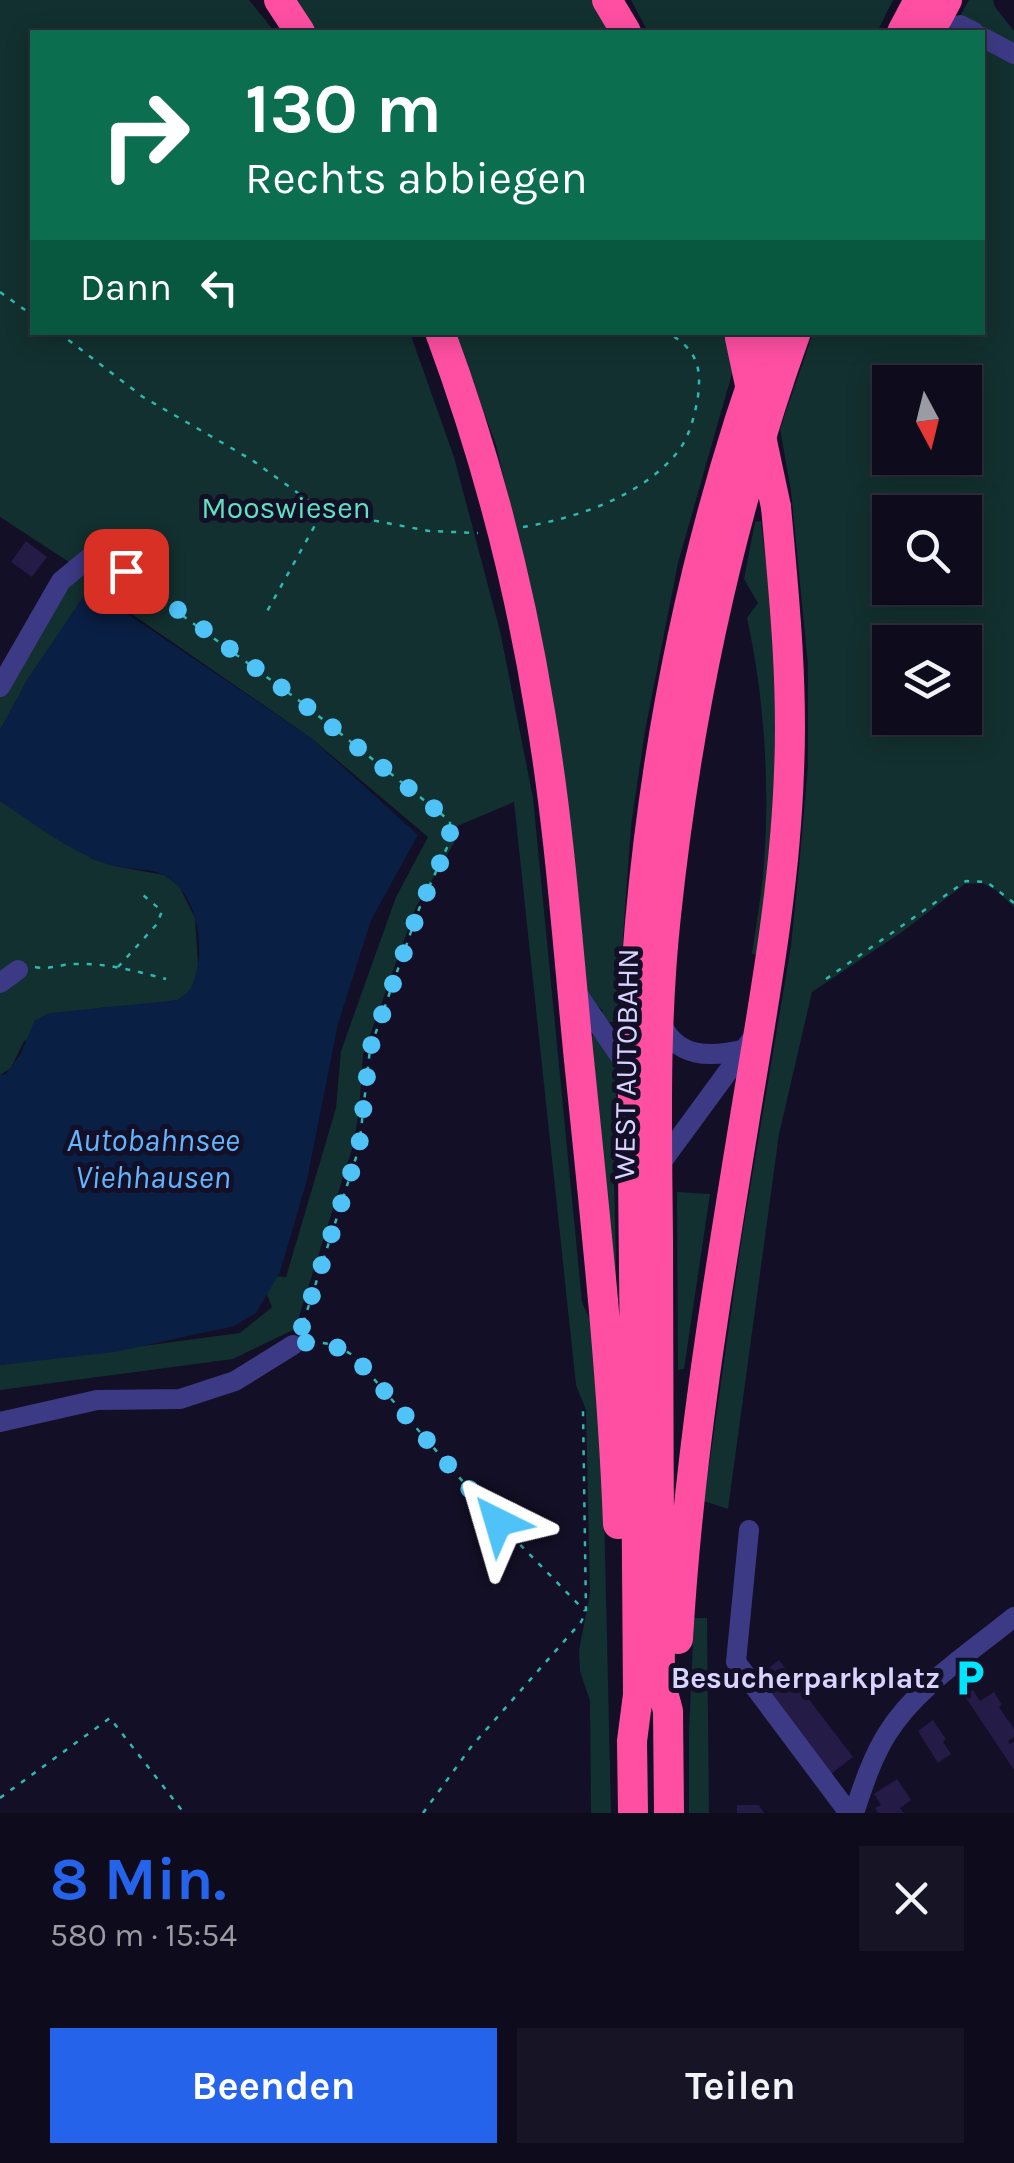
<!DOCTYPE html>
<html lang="de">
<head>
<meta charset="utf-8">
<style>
	body { margin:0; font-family:Karla,sans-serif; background:#171425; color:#f1f3f6; height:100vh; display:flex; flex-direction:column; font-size:38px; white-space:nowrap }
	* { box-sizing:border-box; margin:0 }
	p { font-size:32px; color:#9b9ba3 }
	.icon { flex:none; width:55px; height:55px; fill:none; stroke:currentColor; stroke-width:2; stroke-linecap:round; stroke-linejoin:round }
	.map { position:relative; height:1813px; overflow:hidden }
	.panel { display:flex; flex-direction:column; background:#0e0b1c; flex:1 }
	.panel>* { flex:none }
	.hud { position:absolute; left:30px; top:30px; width:955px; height:305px; border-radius:0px; box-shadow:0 5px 25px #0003,0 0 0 2px #2e2b3b; background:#0b6e4f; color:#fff; overflow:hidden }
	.needle { width:65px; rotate:173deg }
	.controls { position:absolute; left:872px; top:365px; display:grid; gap:20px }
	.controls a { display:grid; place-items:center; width:110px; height:110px; border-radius:0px; background:#0e0b1c; box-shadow:0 5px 25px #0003,0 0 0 2px #2e2b3b; font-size:50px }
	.pin { position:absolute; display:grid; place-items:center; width:85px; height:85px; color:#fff; margin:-42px; border-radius:20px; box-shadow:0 5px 15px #0006 }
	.me { position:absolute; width:110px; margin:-55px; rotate:320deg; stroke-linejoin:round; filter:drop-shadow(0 0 8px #0008) }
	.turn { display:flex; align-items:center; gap:35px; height:210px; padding:0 50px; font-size:45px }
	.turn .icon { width:130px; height:130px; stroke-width:2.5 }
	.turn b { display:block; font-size:70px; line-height:85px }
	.then { display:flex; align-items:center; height:95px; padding:0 50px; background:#0003; gap:20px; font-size:38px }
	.round { display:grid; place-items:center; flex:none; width:105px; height:105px; border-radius:0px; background:#171425 }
	.headline { display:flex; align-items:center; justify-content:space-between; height:170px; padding:0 50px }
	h1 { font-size:60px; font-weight:700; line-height:75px; color:#2563eb }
	.cta { display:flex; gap:20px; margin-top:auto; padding:20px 50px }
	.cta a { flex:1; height:115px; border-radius:0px; background:#2563eb; color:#fff; font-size:40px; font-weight:700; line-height:115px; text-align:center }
	.cta a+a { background:#171425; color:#f1f3f6 }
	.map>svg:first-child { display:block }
	.green { fill:#12302f; fill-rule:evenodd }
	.water { fill:#0a1f44 }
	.building { fill:#241b47 }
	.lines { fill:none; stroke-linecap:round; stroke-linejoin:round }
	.path { stroke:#2fb8b0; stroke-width:2.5; stroke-dasharray:5 8; stroke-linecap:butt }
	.minor { stroke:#3d3a85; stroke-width:20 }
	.highway { stroke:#ff4fa3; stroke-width:30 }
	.highway-bridge { stroke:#ff4fa3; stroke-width:30 }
	.route { stroke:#4fc3f7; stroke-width:18; stroke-dasharray:0 32.4 }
	.labels { text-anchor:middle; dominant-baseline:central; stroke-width:10; stroke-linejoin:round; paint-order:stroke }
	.park-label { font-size:30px; fill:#5fe0c0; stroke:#130f26 }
	.street-label { font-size:30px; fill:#d9d4ff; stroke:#130f26 }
	.poi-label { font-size:30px; font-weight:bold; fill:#d9d4ff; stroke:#130f26; text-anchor:end }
	.water-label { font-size:32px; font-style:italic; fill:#62b6ff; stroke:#130f26 }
</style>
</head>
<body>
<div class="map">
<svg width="1014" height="1813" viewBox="0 0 1014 1813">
	<rect width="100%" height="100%" fill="#130f26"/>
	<!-- green -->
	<path class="green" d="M0,0H249L275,32H32V332L410,333L454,457L500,631L533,798L582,1302L595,1331L604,1509L611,1813H591L590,1701L580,1671L579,1650L590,1594L586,1410L576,1385L514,802L455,827L454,843L416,907L363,1055L359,1110L353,1146L295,1329L233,1359L0,1390V1365L240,1333L272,1307L262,1282L273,1276L286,1277L336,1108L341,1051L396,897L428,837L311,738L107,597L85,595L28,679L0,730V694L72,564L0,517Z
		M291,0H593L608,32H311Z
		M631,0H893L877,32H648Z
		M969,0H993L995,7L1014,31V907L997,891L982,883L965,884L902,932L812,992L779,1134L728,1509L704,1501L742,1236L791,946L800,857L808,766V665L791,491L780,429L813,333L982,332V32H951ZM890,382H965V458H890ZM890,512H965V588H890ZM890,642H965V718H890Z
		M455,333H724L733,370L678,563L645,731L631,826L617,1022H604L602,1010L596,1004H587L538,624L496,445Z
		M761,521C767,572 774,623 775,673C777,768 770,861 758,955L752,954C756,924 762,893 764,863C770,784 764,694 747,618L758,603L744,579L755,522Z
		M0,801L93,859L114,866L164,875L179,886L195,918L198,965L193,988L178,1000L156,1004L99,1008L24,1041L11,1068L0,1075Z
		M594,1034L617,1064L614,1179L618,1341L587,1043Z
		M677,1192L710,1194L684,1369L678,1370Z
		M694,1618H707L709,1813H689V1732Z"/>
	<!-- water -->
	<path class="water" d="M85,594L107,600L311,738L418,835L371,920L338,1024L307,1180L280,1272L256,1313L234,1326L115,1352L0,1365V1075L6,1074L20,1055L35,1020L50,1013L178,1000C184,995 191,991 193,983C206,951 199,896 167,877C150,866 127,871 107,864C68,850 34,824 0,801V730L28,679Z"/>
	<!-- building -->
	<path class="building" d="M26,541L47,557L32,577L11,562Z
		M779,1660L853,1757L831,1774L757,1677Z
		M973,1690L980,1701L994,1692L1002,1705L999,1707L1014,1729V1737L1008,1741L1010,1744L1014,1742V1770L964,1695Z
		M933,1720L946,1739L943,1742L951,1754L938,1763L918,1731Z
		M897,1779L911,1800L900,1808L904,1813H878L875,1808L881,1805L874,1794Z
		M737,1805H759L764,1813H737Z"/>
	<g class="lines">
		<!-- path -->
		<path class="path" d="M0,292L32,315
			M58,332L143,397L252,460L323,511L265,615
			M323,511L429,531L478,533
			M523,527C576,518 640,497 676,454C689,439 695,415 698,396C702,364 695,349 667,332
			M109,562L301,702L450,821V841L419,909L370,1049L359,1148L301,1330
			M35,967C51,970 61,964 76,964C107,963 136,971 166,979
			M118,967L157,924L162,911L143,895
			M826,979L966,881L987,882L1014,903
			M310,1341L336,1345L354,1356L498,1522L585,1611
			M0,1798L110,1718L184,1813
			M423,1813L471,1747L581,1622L586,1612L583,1411"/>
		<!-- minor -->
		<path class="minor" d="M960,25L974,32
			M982,37L1014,54
			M0,687L61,581L94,554
			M0,983L18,970
			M576,992L633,1075
			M660,1020C675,1059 711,1058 746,1049
			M658,1167L754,1036
			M0,1422L97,1400L180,1399L235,1381L293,1345
			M749,1530L736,1662L849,1813
			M854,1813C863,1786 872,1758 887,1734C916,1687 971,1652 1014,1617"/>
		<!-- highway -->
		<path class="highway" d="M279,0L300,32
			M607,0L626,32
			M902,32L919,0
			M930,32L947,0
			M440,332C486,456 519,582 540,712C559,823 567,937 578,1050C594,1207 612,1366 618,1524
			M678,1639C688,1465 716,1294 744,1123C763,1005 785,890 789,771C793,683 784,594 776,507
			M633,1813L632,1741L638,1695C637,1554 636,1412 634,1271C633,1155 630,1038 640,923C658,722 700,522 770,332
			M669,1813L668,1711L660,1681C659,1534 658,1388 658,1241C657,1133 654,1024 666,915C687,716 728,521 796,332"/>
		<!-- highway-bridge -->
		<path class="highway-bridge" d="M740,338L776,507"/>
	</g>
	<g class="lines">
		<!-- route -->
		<path class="route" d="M126,571L301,702L450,821V841L419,910L370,1049L359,1148L301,1330L293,1344C318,1340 332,1343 354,1356L498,1522"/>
	</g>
	<!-- icons -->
	<defs>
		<g id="parking-bare" transform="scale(3)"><path d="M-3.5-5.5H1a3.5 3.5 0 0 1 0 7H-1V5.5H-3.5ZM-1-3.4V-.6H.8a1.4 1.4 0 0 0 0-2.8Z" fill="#00e5ff" stroke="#130f26" stroke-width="2.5" paint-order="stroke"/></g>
	</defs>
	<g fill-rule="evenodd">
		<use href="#parking-bare" x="970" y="1678"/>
	</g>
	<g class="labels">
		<!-- park labels -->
		<g class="park-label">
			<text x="286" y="508">Mooswiesen</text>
		</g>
		<!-- street labels -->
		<g class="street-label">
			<text transform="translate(626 1064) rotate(-89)">WEST AUTOBAHN</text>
		</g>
		<!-- poi labels -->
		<g class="poi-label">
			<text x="940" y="1678">Besucherparkplatz</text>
		</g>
		<!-- water labels -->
		<g class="water-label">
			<text x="153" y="1140">Autobahnsee<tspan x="153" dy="37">Viehhausen</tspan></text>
		</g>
	</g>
</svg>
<div class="controls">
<a><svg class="needle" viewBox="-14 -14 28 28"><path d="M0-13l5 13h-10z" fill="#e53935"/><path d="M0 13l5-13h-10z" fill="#9b9ba3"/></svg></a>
<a><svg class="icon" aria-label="search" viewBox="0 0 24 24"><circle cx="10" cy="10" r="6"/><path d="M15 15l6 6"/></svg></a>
<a><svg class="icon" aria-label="layers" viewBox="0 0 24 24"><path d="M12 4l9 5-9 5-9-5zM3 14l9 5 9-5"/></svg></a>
</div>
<div class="pin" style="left:126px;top:571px;background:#d93025"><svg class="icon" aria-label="arrive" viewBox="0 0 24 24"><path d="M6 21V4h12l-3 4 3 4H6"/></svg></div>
<svg class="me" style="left:498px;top:1522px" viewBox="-20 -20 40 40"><path d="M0-17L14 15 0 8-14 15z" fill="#4fc3f7" stroke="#fff" stroke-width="4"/></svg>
<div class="hud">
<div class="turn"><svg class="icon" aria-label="right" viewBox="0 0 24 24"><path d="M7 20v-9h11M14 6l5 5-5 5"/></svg><div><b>130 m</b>Rechts abbiegen</div></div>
<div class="then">Dann<svg class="icon" aria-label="left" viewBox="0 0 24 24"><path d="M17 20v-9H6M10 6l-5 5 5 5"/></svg></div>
</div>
</div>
<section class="panel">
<div class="headline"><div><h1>8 Min.</h1><p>580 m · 15:54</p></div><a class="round"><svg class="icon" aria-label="close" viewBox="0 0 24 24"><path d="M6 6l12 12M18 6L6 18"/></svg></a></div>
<div class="cta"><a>Beenden</a><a>Teilen</a></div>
</section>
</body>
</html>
